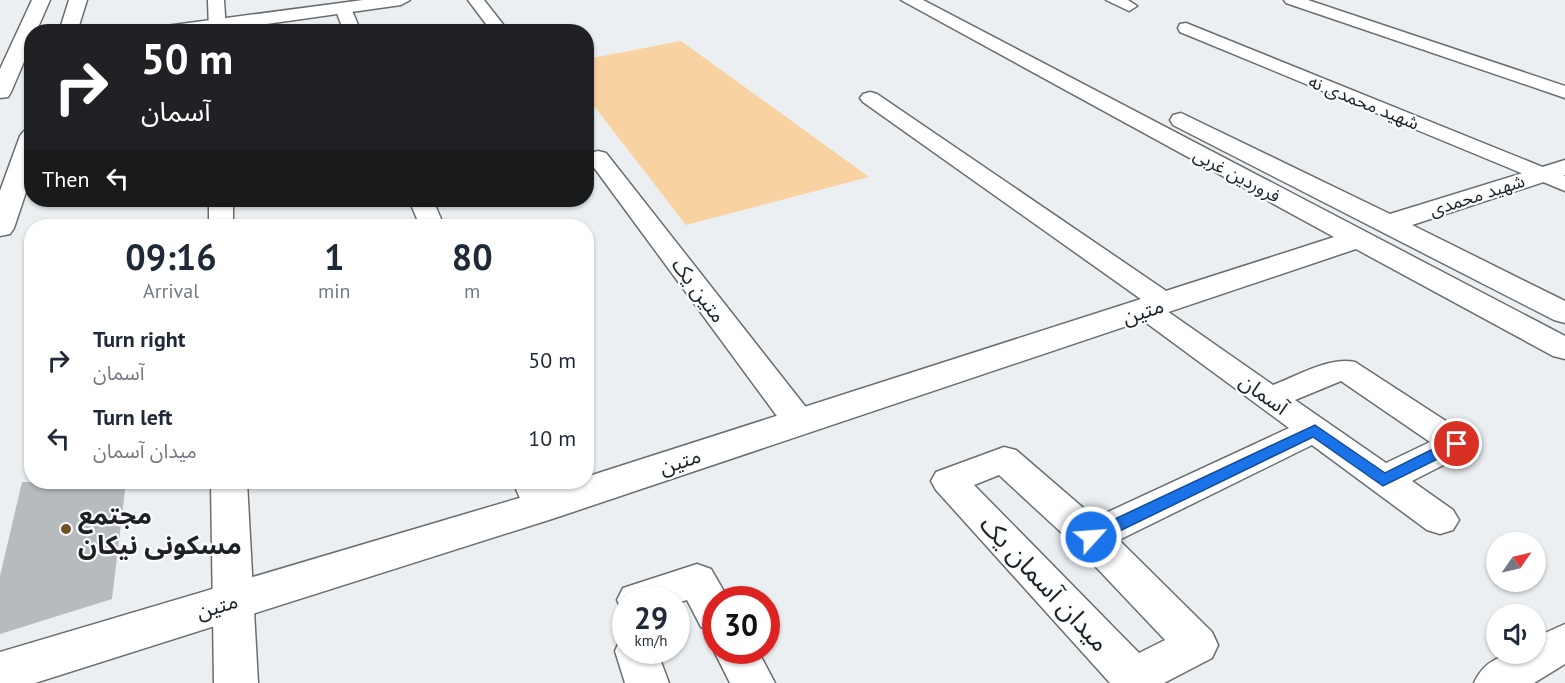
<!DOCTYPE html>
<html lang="en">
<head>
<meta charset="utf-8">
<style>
	body { margin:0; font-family:"PT Sans","Noto Sans Arabic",sans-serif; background:#f6f6f7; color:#1f2937; height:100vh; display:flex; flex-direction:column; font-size:22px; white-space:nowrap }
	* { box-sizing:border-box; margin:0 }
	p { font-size:20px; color:#747a83 }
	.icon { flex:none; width:33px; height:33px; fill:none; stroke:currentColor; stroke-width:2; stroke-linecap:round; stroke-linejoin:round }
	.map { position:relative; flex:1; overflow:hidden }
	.drawer { position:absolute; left:24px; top:219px; width:570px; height:270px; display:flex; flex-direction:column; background:#fff; border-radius:24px; box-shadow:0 2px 4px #0004 }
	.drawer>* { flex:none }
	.hud { position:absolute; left:24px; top:24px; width:570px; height:183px; border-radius:24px; box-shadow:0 2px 4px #0004; background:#202124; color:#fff; overflow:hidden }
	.needle { width:39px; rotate:56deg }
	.buttons { position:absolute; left:1486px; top:532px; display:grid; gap:12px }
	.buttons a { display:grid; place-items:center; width:60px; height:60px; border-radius:50%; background:#fff; box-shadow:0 2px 4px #0004; font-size:30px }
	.speed { position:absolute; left:612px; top:586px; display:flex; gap:12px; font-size:30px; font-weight:700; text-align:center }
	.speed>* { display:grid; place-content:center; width:78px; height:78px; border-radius:50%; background:#fff; box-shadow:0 2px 4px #0004; line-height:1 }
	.speed small { font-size:15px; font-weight:400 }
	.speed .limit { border:9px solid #d22; background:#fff; color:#111 }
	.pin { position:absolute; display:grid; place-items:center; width:51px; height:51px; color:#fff; margin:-26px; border:3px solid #fff; border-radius:50%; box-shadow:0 2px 6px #0007 }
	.me { position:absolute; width:66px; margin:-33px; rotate:64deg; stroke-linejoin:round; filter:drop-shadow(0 0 4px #0008) }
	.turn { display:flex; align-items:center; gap:21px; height:126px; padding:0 18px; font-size:27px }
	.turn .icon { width:78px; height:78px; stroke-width:2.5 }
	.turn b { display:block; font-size:42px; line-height:51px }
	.then { display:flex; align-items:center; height:57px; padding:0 18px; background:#0003; gap:12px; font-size:22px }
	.eta { display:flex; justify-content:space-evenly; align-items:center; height:102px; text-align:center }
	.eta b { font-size:36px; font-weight:600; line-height:42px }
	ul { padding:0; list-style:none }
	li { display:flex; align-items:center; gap:18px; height:78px; padding:0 18px }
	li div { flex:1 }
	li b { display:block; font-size:22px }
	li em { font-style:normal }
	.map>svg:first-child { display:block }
	.green { fill:#f9d2a1 }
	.building { fill:#b8bbbe }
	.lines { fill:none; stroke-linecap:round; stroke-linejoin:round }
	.street-casing { stroke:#6a6d70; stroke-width:3 }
	.secondary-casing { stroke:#6a6d70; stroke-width:3 }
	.street { fill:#fff; fill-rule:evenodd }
	.secondary { fill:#fff; fill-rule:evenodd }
	.route { fill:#1a73e8; stroke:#114b97; stroke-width:1.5 }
	.poi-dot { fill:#6f5025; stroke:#f9fcff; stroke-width:2 }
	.labels { text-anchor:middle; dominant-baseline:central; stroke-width:4.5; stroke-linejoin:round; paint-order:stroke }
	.far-street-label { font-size:18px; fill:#1f2021; stroke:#f9fcff }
	.street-label { font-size:21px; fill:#1f2021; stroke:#f9fcff }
	.near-poi-label { font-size:26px; font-weight:bold; fill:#1f2021; stroke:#f9fcff; text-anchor:start }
	.near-street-label { font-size:26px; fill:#1f2021; stroke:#f9fcff }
</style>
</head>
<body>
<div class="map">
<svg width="1565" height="683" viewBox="0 0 1565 683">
	<rect width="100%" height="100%" fill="#ebeff1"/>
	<!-- green -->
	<path class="green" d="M681,41L869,177L686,225L587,97V59Z"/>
	<!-- building -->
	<path class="building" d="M22,482H126L112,599L0,634V576Z"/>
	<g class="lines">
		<!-- street casing -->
		<g class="street-casing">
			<path id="street" d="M208,0H224L226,32H209Z
				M468,0H484L509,32H492Z
				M1106,0H1128L1137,6L1129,11Z
				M1284,0H1308L1565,86V98L1286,3Z
				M343,3L351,8L361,32H344L335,8Z
				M1186,23L1565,176V191L1180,32L1178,28L1180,24Z
				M870,92L877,94L1175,297L1179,303L1175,309L1167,311L1273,385C1297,376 1330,356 1355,362L1469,436L1474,444L1469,452L1412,481L1453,510L1459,520L1453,530L1440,534L1427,530L1312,445L1119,540L1212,632L1218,645L1212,658L1164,683H1110L936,490L931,481L936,472L1004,447L1016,450L1095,518L1289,428L1137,316L1133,310L1137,304L1145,302L863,102L860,98L863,94ZM1341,381L1430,442L1386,463L1295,400ZM999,475L1077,547L1165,640L1139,653L974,485Z
				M598,151L606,153L812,415L817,423L812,431L800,434L788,431L587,158L590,153Z
				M209,200H233V226H209Z
				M409,200H433L444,226H420Z
				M211,482H247L258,683H214Z
				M513,482H549L559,507L554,517L541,521L528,517Z
				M697,564L711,569L729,600H716V632L701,627L687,600L676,603V600H626V613L623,612L617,600L623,588Z
				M1565,624V664L1534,683H1474C1487,655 1508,654 1536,654V637Z
				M626,636V651H657L669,683H625L615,651L621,638Z
				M716,647V651H758L775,683H730L714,651Z"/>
		</g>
		<!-- secondary casing -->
		<g class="secondary-casing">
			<path id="secondary" d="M32,0H50L36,32H32V43L11,92L8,97L0,98V69Z
				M69,0H87L77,32H59Z
				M363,0H410L401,5L210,32H157L166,26Z
				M901,0H923L1565,336V359L1553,356L1356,249L555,518L35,683H0V652L573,482H586V477L1334,237Z
				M1181,113L1390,214L1565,160V175L1412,225L1565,301V323L1554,320L1173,125L1170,120L1173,115Z
				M32,129V174L14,228L10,234L0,236V191L20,136L24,131Z"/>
		</g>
		<!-- street -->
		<use href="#street" class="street"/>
		<!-- secondary -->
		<use href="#secondary" class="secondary"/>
	</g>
	<!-- route -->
	<path class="route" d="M1315,425L1385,473L1451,440L1457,438L1464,444L1462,447L1383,486L1313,437L1097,542H1085L1082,537L1085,533Z"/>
	<!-- markers -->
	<circle class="poi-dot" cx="66" cy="529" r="6"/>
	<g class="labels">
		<!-- far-street labels -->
		<g class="far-street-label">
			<text transform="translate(1364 102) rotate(22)">شهید محمدی نه</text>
			<text transform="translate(1237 175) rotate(28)">فروردین غربی</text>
			<text transform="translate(1477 195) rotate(-18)">شهید محمدی</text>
		</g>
		<!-- street labels -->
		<g class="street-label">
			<text transform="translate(699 290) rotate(53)">متین یک</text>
			<text transform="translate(1143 311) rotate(-18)">متین</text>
			<text transform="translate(1264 394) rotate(36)">آسمان</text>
			<text transform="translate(680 461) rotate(-18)">متین</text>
			<text transform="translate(217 606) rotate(-17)">متین</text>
		</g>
		<!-- near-poi labels -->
		<g class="near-poi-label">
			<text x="78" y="514">مجتمع<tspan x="78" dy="30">مسکونی نیکان</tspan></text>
		</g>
		<!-- near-street labels -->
		<g class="near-street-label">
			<text transform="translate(1045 583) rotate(47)">میدان آسمان یک</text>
		</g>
	</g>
</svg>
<div class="buttons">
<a><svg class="needle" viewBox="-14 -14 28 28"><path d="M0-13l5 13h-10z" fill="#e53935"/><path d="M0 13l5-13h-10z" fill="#747a83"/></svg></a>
<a><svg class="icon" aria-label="sound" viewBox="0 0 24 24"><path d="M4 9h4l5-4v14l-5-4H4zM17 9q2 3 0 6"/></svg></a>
</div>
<div class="speed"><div>29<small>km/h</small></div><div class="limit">30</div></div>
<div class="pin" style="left:1457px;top:444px;background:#d93025"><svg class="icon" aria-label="arrive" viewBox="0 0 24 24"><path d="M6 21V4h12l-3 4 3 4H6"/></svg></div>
<svg class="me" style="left:1091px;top:537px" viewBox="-20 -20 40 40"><circle r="17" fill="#1a73e8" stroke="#fff" stroke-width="3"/><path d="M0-11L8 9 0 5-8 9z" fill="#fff"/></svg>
<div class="hud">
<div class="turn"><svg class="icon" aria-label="right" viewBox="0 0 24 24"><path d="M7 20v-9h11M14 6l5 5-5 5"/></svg><div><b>50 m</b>آسمان</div></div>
<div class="then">Then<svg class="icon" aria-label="left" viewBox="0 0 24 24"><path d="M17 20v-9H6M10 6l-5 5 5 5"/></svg></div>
</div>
<section class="drawer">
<div class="eta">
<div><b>09:16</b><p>Arrival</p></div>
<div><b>1</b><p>min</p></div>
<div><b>80</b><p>m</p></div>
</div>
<ul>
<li><svg class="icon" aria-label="right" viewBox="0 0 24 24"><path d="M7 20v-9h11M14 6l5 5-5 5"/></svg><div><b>Turn right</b><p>آسمان</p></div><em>50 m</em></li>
<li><svg class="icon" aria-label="left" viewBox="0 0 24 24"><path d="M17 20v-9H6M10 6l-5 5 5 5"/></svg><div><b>Turn left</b><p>میدان آسمان</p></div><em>10 m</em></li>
</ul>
</section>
</div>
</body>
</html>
